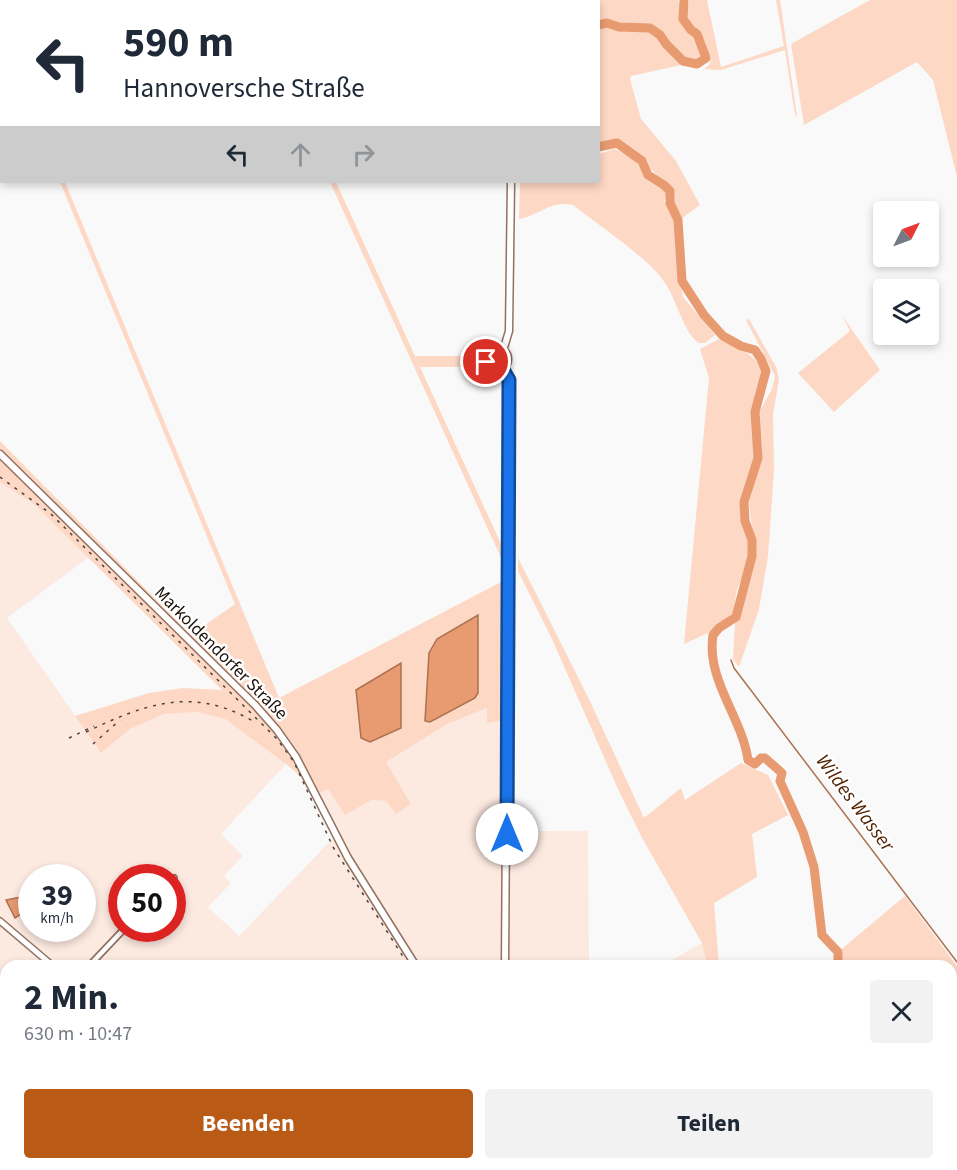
<!DOCTYPE html>
<html lang="de">
<head>
<meta charset="utf-8">
<style>
	body { margin:0; font-family:"Source Sans 3",sans-serif; background:#f2f2f3; color:#1f2937; height:100vh; display:flex; flex-direction:column; font-size:22px; white-space:nowrap }
	* { box-sizing:border-box; margin:0 }
	p { font-size:20px; color:#747a83 }
	.icon { flex:none; width:33px; height:33px; fill:none; stroke:currentColor; stroke-width:2; stroke-linecap:round; stroke-linejoin:round }
	.map { position:relative; flex:1; overflow:hidden }
	.panel { position:absolute; left:0px; top:960px; width:957px; height:210px; display:flex; flex-direction:column; background:#fff; border-radius:18px 18px 0 0; box-shadow:0 3px 9px #0003 }
	.panel>* { flex:none }
	.top-card { position:absolute; left:0px; top:0px; width:600px; height:183px; box-shadow:0 3px 9px #0003; background:#fff; color:#1f2937; overflow:hidden }
	.needle { width:39px; rotate:48deg }
	.buttons { position:absolute; left:873px; top:201px; display:grid; gap:12px }
	.buttons a { display:grid; place-items:center; width:66px; height:66px; border-radius:6px; background:#fff; box-shadow:0 3px 9px #0003; font-size:30px }
	.speed { position:absolute; left:18px; top:864px; display:flex; gap:12px; font-size:30px; font-weight:700; text-align:center }
	.speed>* { display:grid; place-content:center; width:78px; height:78px; border-radius:50%; background:#fff; box-shadow:0 3px 9px #0003; line-height:1 }
	.speed small { font-size:15px; font-weight:400 }
	.speed .limit { border:9px solid #d22; background:#fff; color:#111 }
	.pin { position:absolute; display:grid; place-items:center; width:51px; height:51px; color:#fff; margin:-26px; border:3px solid #fff; border-radius:50%; box-shadow:0 2px 6px #0007 }
	.me { position:absolute; width:66px; margin:-33px; rotate:0deg; stroke-linejoin:round; filter:drop-shadow(0 0 4px #0008) }
	.turn { display:flex; align-items:center; gap:21px; height:126px; padding:0 24px; font-size:27px }
	.turn .icon { width:78px; height:78px; stroke-width:2.5 }
	.turn b { display:block; font-size:42px; line-height:51px }
	.lanes { display:flex; align-items:center; height:57px; padding:0 24px; background:#0003; justify-content:center; gap:30px; direction:ltr }
	.lanes .off { opacity:.35 }
	.round { display:grid; place-items:center; flex:none; width:63px; height:63px; border-radius:6px; background:#f2f2f3 }
	.overview { display:flex; align-items:center; justify-content:space-between; height:102px; padding:0 24px }
	h1 { font-size:36px; font-weight:700; line-height:45px }
	.cta { display:flex; gap:12px; margin-top:auto; padding:12px 24px }
	.cta a { flex:1; height:69px; border-radius:6px; background:#ba5a17; color:#fff; font-size:24px; font-weight:700; line-height:69px; text-align:center }
	.cta a+a { background:#f2f2f3; color:#1f2937 }
	.map>svg:first-child { display:block }
	.built { fill:#fce9e0; fill-rule:evenodd }
	.green { fill:#fdd8c4; fill-rule:evenodd }
	.water { fill:#e89a70; stroke:#ab7151; stroke-width:1.5 }
	.lines { fill:none; stroke-linecap:round; stroke-linejoin:round }
	.stream { stroke:#ab7151; stroke-width:1.5 }
	.river { stroke:#e89a70; stroke-width:9 }
	.minor-casing { stroke:#927160; stroke-width:8 }
	.tertiary-casing { stroke:#927160; stroke-width:8 }
	.secondary-casing { stroke:#927160; stroke-width:9 }
	.primary-casing { stroke:#d6d4d3; stroke-width:10 }
	.minor { stroke:#fff; stroke-width:4.5 }
	.tertiary { stroke:#fff; stroke-width:5 }
	.secondary { stroke:#fff; stroke-width:6 }
	.primary { stroke:#fac9ae; stroke-width:7 }
	.rail { stroke:#4b423d; stroke-width:1.5; stroke-dasharray:3 6; stroke-linecap:butt }
	.route-casing { stroke:#114b97; stroke-width:15 }
	.route { stroke:#1a73e8; stroke-width:10 }
	.labels { text-anchor:middle; dominant-baseline:central; stroke-width:5; stroke-linejoin:round; paint-order:stroke }
	.street-label { font-size:18px; fill:#1c1009; stroke:#fff }
	.water-label { font-size:20px; font-style:italic; fill:#542402; stroke:#fff }
</style>
</head>
<body>
<div class="map">
<svg width="957" height="1170" viewBox="0 0 957 1170">
	<rect width="100%" height="100%" fill="#f9f9f9"/>
	<!-- built -->
	<path class="built" d="M0,482L34,504L89,557L7,618L101,753L130,729L164,714L196,712L225,719L286,764L221,834L243,856L224,876L231,883L208,907L239,936L338,833L320,793L328,789L371,800L386,801L396,814L411,804L386,762L447,724L487,708L488,722L503,720V581L515,575L514,831H588L589,966H6V1108L0,1100ZM32,878H82V928H32ZM122,878H172V928H122Z
		M702,943L707,966H661Z
		M46,1164H113L105,1170H51Z
		M126,1164H511L512,1170H131Z"/>
	<!-- green -->
	<path class="green" d="M531,0H678C682,7 679,11 680,19C684,36 706,36 699,61L631,76L630,79L641,119L676,161L700,205L681,219L673,203L675,194L650,168L647,160L623,142L617,141L599,144L598,2Z
		M689,0H707L721,67L784,46L776,0H780L797,116L795,115L785,50L721,70L704,69L710,64L711,57L706,52L700,31L691,25L687,15Z
		M870,0H957V177L933,80L917,62L804,125L791,44Z
		M614,149L629,155L639,165L643,173L658,183L667,194L664,201L675,220L676,256L683,297L715,335L705,343H699C684,334 676,298 665,283C650,259 598,225 573,205C551,200 540,215 519,219L520,182H598L599,154Z
		M60,182H65L279,698L503,581L504,720L487,723V708L447,724L386,762L411,804L396,814L386,801L371,800L345,815L328,789L320,793L286,764L225,719L197,712L164,714L130,729L101,753L75,716L149,693L183,688L222,690L34,504L0,482V441L191,635L235,604ZM478,616V693L475,698L430,722L425,721L437,639Z
		M330,182H336L415,356H474L484,354L485,372L480,367H420L501,544L503,562Z
		M841,314L880,370L834,412L798,373L850,331Z
		M749,319L776,367L779,379L773,415L774,470L768,556L759,609L739,667L733,659L735,624L755,551L749,504L762,445L758,414L772,389L775,376L746,320Z
		M719,339C735,349 754,351 763,371L751,410L755,454L740,509L741,520L750,543L749,563L737,589L733,613L710,632L684,644L709,378L700,349Z
		M518,558L587,695L644,818L681,788L685,800L741,763L768,775L788,815L752,834L757,877L714,903L719,966H707L702,943L641,836L618,789L552,639L518,571Z
		M905,896L957,966V1124L951,1107V966H841L837,953Z
		M951,1121L957,1138V1170H804L800,1164H951Z
		M306,1164H379L385,1170H313Z
		M568,1164H768L759,1170H574Z"/>
	<!-- water -->
	<path class="water" d="M478,615V693L475,698L430,722L425,721L429,653L437,639Z
		M401,663V728L370,742L361,738L356,690Z
		M31,895V908L15,918L6,900Z"/>
	<g class="lines">
		<!-- stream -->
		<path class="stream" d="M557,0L559,2
			M731,660L734,668L957,962"/>
		<!-- river -->
		<path class="river" d="M598,25L607,23L619,27L650,28L660,35L666,44L683,61L697,64L706,58L697,34L691,30L683,19L684,0
			M598,147L617,143L642,161L648,175L664,185L670,191V203L678,220L682,281L704,315L723,336L741,346L755,350L761,359L766,371L755,412L758,458L744,502L745,521L752,540V556L736,617L719,628L713,635C706,680 742,717 748,760L755,764L761,758H765L782,773L780,781L803,832L814,867L822,935L838,952V966
			M951,1114L957,1131"/>
		<!-- minor casing -->
		<g class="minor-casing">
			<path id="minor" d="M511,0V2
				M172,879L174,878
				M89,966L125,928
				M24,1164L27,1170
				M38,1164L42,1170
				M121,1164L126,1170
				M258,1170L263,1164"/>
		</g>
		<!-- tertiary casing -->
		<g class="tertiary-casing">
			<path id="tertiary" d="M0,921L53,966
				M296,1164L303,1170
				M440,1164H445
				M797,1164L801,1170
				M426,1170L432,1164"/>
		</g>
		<!-- secondary casing -->
		<g class="secondary-casing">
			<path id="secondary" d="M518,2L519,0
				M486 359a11 11 0 1 1 22 0a11 11 0 1 1-22 0Z
				M503,351L509,331L511,182
				M502,368L509,380L505,966
				M0,454L255,705L277,730L296,757L348,858L416,966
				M514,1164L515,1170"/>
		</g>
		<!-- primary casing -->
		<g class="primary-casing">
			<path id="primary" d="M19,2L20,0
				M0,31L2,29"/>
		</g>
		<!-- minor -->
		<use href="#minor" class="minor"/>
		<!-- tertiary -->
		<use href="#tertiary" class="tertiary"/>
		<!-- secondary -->
		<use href="#secondary" class="secondary"/>
		<!-- primary -->
		<use href="#primary" class="primary"/>
		<!-- rail -->
		<path class="rail" d="M0,477L51,514L277,739L294,762L333,847L409,966
			M86,732C145,704 192,686 253,721
			M69,738L94,726
			M93,744L120,720
			M558,1164L564,1170"/>
	</g>
	<g class="lines">
		<!-- route casing -->
		<g class="route-casing">
			<path id="route" d="M486,362L494,370L502,368L509,380L507,834"/>
		</g>
		<!-- route -->
		<use href="#route" class="route"/>
	</g>
	<g class="labels">
		<!-- street labels -->
		<g class="street-label">
			<text transform="translate(221 653) rotate(45)">Markoldendorfer Straße</text>
		</g>
		<!-- water labels -->
		<g class="water-label">
			<text transform="translate(855 803) rotate(53)">Wildes Wasser</text>
		</g>
	</g>
</svg>
<div class="buttons">
<a><svg class="needle" viewBox="-14 -14 28 28"><path d="M0-13l5 13h-10z" fill="#e53935"/><path d="M0 13l5-13h-10z" fill="#747a83"/></svg></a>
<a><svg class="icon" aria-label="layers" viewBox="0 0 24 24"><path d="M12 4l9 5-9 5-9-5zM3 14l9 5 9-5"/></svg></a>
</div>
<div class="speed"><div>39<small>km/h</small></div><div class="limit">50</div></div>
<div class="pin" style="left:486px;top:362px;background:#d93025"><svg class="icon" aria-label="arrive" viewBox="0 0 24 24"><path d="M6 21V4h12l-3 4 3 4H6"/></svg></div>
<svg class="me" style="left:507px;top:834px" viewBox="-20 -20 40 40"><circle r="19" fill="#fff"/><path d="M0-13L10 11 0 6-10 11z" fill="#1a73e8"/></svg>
<div class="top-card">
<div class="turn"><svg class="icon" aria-label="left" viewBox="0 0 24 24"><path d="M17 20v-9H6M10 6l-5 5 5 5"/></svg><div><b>590 m</b>Hannoversche Straße</div></div>
<div class="lanes"><svg class="icon" aria-label="left" viewBox="0 0 24 24"><path d="M17 20v-9H6M10 6l-5 5 5 5"/></svg><svg class="icon off" aria-label="ahead" viewBox="0 0 24 24"><path d="M12 20V5M6 11l6-6 6 6"/></svg><svg class="icon off" aria-label="right" viewBox="0 0 24 24"><path d="M7 20v-9h11M14 6l5 5-5 5"/></svg></div>
</div>
<section class="panel">
<div class="overview"><div><h1>2 Min.</h1><p>630 m · 10:47</p></div><a class="round"><svg class="icon" aria-label="close" viewBox="0 0 24 24"><path d="M6 6l12 12M18 6L6 18"/></svg></a></div>
<div class="cta"><a>Beenden</a><a>Teilen</a></div>
</section>
</div>
</body>
</html>
